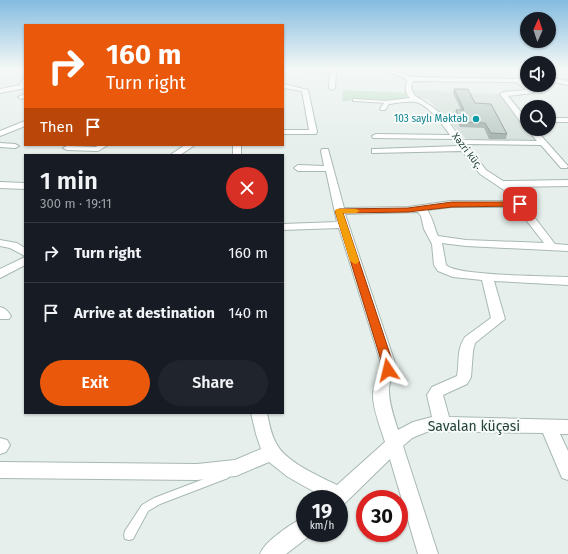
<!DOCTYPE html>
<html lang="en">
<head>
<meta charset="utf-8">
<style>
	body { margin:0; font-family:"Fira Sans",sans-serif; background:#20242c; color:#f1f3f6; height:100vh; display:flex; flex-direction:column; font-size:15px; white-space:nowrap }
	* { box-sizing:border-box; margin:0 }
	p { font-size:13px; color:#9ea1a6 }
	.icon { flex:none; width:22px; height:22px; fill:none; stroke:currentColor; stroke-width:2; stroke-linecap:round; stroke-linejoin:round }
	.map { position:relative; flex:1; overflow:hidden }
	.details { position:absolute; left:24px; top:154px; width:260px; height:260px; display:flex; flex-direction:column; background:#171b24; border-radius:0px; box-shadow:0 1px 3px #0004 }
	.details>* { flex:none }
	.hud { position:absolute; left:24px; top:24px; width:260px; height:122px; border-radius:0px; box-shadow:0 1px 3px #0004; background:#ea580c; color:#fff; overflow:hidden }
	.needle { width:26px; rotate:3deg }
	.controls { position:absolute; left:520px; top:12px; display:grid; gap:8px }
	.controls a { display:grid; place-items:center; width:36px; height:36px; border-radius:50%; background:#171b24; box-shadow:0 1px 3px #0004; font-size:20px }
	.speed { position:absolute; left:296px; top:490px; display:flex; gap:8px; font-size:20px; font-weight:700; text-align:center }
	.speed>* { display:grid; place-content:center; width:52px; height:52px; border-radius:50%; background:#171b24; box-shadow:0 1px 3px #0004; line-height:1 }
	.speed small { font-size:10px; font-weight:400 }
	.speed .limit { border:6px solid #d22; background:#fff; color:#111 }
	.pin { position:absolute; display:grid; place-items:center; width:34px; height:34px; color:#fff; margin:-17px; border-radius:8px; box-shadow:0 2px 6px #0006 }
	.me { position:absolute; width:44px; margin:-22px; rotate:350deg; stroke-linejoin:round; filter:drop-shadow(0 0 3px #0008) }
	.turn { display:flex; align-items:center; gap:14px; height:84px; padding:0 16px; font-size:18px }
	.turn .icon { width:52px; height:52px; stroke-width:2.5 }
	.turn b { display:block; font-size:28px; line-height:34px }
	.then { display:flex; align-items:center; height:38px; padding:0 16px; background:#0003; gap:8px; font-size:15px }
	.round { display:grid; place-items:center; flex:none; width:42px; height:42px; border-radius:21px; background:#20242c }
	.headline { display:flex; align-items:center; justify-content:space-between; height:68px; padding:0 16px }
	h1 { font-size:24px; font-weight:600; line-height:30px }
	.cta { display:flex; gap:8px; margin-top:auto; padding:8px 16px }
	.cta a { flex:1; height:46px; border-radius:24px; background:#ea580c; color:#fff; font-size:16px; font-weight:600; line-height:46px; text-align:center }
	.cta a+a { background:#20242c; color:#f1f3f6 }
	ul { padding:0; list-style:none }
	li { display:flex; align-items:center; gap:12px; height:60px; padding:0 16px; border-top:1px solid #363941 }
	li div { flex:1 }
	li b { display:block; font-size:15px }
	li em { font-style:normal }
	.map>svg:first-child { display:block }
	.built { fill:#d4dfda }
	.green { fill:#bfe0c8 }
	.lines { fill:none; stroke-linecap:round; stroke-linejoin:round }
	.service-casing { stroke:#a8b8b2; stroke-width:2 }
	.minor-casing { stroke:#a8b8b2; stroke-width:2 }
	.tertiary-casing { stroke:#a8b8b2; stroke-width:2 }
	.service { fill:#fff; fill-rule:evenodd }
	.minor { fill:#fff; fill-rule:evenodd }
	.tertiary { fill:#fff; fill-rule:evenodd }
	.wall { fill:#a1aea9 }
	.building { fill:#bbcac4; stroke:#838d89 }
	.route { fill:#ea580c; stroke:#983908 }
	.slow { fill:#f59e0b }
	.culture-dot { fill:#0f9aa8; stroke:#f7fbf9; stroke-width:1.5 }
	.labels { text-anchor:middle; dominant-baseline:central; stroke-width:4; stroke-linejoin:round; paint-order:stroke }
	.far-culture-label { font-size:10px; fill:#0d838f; stroke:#f7fbf9; text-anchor:end }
	.far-street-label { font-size:10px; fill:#24423a; stroke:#f7fbf9 }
	.near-street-label { font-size:14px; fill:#24423a; stroke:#f7fbf9 }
</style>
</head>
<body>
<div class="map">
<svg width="568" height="554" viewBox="0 0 568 554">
	<rect width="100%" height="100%" fill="#e6efeb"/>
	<!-- built -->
	<path class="built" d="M413,90L499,94L537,142L467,140L428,99H419Z"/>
	<!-- green -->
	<path class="green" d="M343,90L406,93V98L398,101L352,98L351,101H342Z"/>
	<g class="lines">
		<!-- service casing -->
		<g class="service-casing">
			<path id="service" d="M354,99L387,101L389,102L387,103L353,101V99Z
				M225,471L228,472L230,475L228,478L160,504L148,511L133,539L129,540L125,539L124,535L125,531L142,505L154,498Z"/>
		</g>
		<!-- minor casing -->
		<g class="minor-casing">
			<path id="minor" d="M300,69H336L335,88L332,90L329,88L330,72L303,71Z
				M384,69H391L410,77L520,79L533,91V93L508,96L525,117H527V121H520L500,94L503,92L526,90L516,82L413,81L411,87L414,95L431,106L444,116L462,140L537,141L527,129H535L568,166L567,168H561L541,145L466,144L486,170L503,181L568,180V186L511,187L555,244L568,245V251L466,246L442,243L446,265C456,276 548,276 568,277V285L494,281L505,319L475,343L473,351L471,377L467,384L443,395L449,417L568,420V434H560L568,451V480L562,478L543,433L429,431L412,438L403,446L438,554H418L390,459L343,505L339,507V499H327L288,477L269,462L236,476L197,480L0,478V462L197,464L235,460L261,449L256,434L251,413H267C269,423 271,434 276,443C285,462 319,476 337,485L385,442C381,429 372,407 373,393C375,380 381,374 380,360L339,228L283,230V224L337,222L326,171H298L294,168L298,165L324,166L321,151L322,149H328L344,208L408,207L451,201H512L504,190L480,174L462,151L372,153V149H375L459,146L454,139L373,138L372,136L376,134L450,135C443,125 428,104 415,102C407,101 397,103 389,104L385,110H381L380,109L385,101L410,98C405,94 405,87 407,81L406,79ZM451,207H516L544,243L466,240L438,236C434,228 433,218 427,210ZM418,212L421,216L424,229L432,244L434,265L438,271L453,277L482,280L491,318L465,337C456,351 460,361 457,376L432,387L427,395L432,417L413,422L398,430C394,417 388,401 389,387C391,376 396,373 394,360L345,214Z
				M549,77L568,81V85L549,81Z
				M25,78V89L20,84L23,79Z
				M283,84L308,90L317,132L316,134H283V130H309L302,91L283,88Z
				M25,94V98L21,99L18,97Z
				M549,118H568V122H549Z
				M25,121V126L0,136V131Z
				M0,143L15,144L19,146L15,148L0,147Z
				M99,145H108L98,151L67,150L63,148L67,146L96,147Z
				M185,145H195L180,155H170Z
				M233,145H241V155H233Z
				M0,182L25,183V189L0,188Z
				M0,240L17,243L25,248V256L10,248L0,246Z
				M25,257V265L0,278V269Z
				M0,307C5,308 8,311 11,316L9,319H0Z
				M0,438L7,440L10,445L6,452L0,454Z
				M305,517V533L312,534L286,554H260C265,541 292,523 305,517Z"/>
		</g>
		<!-- tertiary casing -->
		<g class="tertiary-casing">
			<path id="tertiary" d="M25,84V88L0,93V89Z"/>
		</g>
		<!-- service -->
		<use href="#service" class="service"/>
		<!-- minor -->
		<use href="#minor" class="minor"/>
		<!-- tertiary -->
		<use href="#tertiary" class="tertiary"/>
	</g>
	<!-- wall -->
	<path class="wall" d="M454,89L475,103L507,134L506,139H489L484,128L460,127L455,115L456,110H461L453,93Z"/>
	<!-- building -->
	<path class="building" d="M454,89H468L475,103L491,104L507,134L491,133L485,123L461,122L456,110H464Z"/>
	<!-- sky -->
	<linearGradient id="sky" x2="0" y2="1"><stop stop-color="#84bce0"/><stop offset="0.47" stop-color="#f4f8f6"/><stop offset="1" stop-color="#f4f8f6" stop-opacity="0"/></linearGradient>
	<rect width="568" height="146" fill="url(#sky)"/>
	<!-- route -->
	<path class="route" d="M452,202H520L524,204L520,206L452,207L408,212L343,213L392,360L393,370L391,373L388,374L384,373L381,360L335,211L339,209L408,208Z"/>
	<!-- slow -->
	<path class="slow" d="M336,209H356L360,211L356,213H343L359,261L358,263L355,264L350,261L335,211Z"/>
	<!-- markers -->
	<circle class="culture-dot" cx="476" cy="119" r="4"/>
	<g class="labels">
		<!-- far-culture labels -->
		<g class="far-culture-label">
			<text x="468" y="119">103 saylı Məktəb</text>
		</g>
		<!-- far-street labels -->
		<g class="far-street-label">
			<text transform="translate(467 151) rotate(52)">Xəzri küç.</text>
		</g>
		<!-- near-street labels -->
		<g class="near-street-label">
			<text x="474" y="426">Savalan küçəsi</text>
		</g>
	</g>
</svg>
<div class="controls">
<a><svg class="needle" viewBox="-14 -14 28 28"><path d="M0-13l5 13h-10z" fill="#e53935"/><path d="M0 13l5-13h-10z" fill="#9ea1a6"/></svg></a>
<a><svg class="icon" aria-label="sound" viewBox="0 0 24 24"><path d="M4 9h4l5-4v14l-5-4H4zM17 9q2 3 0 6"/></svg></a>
<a><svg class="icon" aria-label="search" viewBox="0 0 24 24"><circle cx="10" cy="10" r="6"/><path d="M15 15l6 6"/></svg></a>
</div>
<div class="speed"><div>19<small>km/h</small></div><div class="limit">30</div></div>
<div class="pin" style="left:520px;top:204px;background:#d93025"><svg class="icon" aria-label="arrive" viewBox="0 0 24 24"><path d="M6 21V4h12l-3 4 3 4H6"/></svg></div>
<svg class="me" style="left:388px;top:370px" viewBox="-20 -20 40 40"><path d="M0-17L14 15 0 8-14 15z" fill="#ea580c" stroke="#fff" stroke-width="4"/></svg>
<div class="hud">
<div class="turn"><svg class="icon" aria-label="right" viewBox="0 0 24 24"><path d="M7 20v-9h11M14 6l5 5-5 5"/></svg><div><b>160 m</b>Turn right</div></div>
<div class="then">Then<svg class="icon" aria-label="arrive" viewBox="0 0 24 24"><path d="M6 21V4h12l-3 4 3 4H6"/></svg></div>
</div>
<section class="details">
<div class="headline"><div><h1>1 min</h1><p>300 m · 19:11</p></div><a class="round" style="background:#d93025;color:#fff"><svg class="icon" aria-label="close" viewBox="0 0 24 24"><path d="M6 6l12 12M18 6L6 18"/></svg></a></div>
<ul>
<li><svg class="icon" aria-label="right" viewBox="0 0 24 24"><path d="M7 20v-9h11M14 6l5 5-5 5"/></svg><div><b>Turn right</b></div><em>160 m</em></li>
<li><svg class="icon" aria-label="arrive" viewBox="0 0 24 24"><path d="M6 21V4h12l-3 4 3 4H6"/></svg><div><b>Arrive at destination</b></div><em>140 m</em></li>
</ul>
<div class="cta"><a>Exit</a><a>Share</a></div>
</section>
</div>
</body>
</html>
